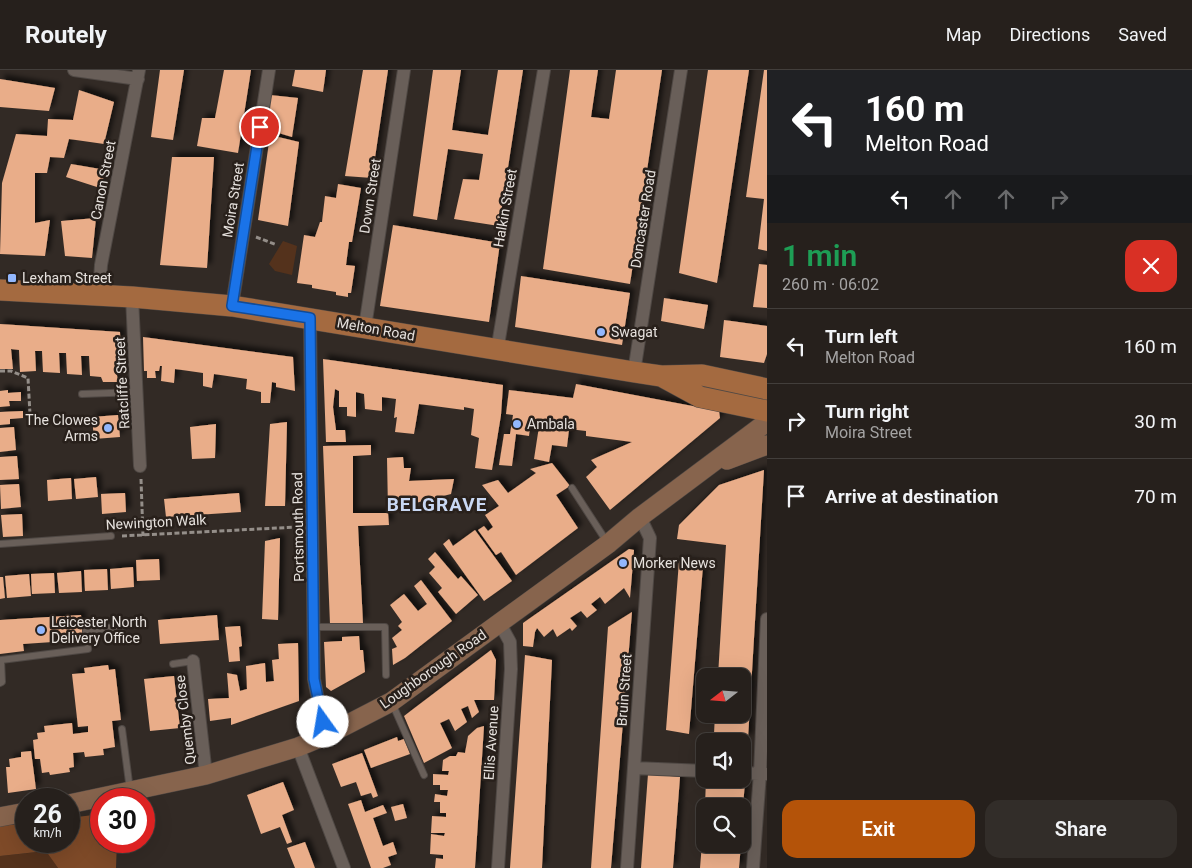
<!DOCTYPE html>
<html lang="en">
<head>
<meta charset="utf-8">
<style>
	body { margin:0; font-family:Roboto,sans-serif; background:#322d29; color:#f1f3f6; height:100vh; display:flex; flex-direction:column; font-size:19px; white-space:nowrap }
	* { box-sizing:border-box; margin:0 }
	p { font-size:16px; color:#a4a3a3 }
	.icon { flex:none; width:28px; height:28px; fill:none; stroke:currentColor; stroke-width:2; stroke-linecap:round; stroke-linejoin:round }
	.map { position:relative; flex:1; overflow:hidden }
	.panel { display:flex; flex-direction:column; background:#26201c; width:425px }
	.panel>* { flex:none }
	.banner { background:#202124; color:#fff; overflow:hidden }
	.needle { width:32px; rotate:253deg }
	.buttons { position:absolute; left:696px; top:598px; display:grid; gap:10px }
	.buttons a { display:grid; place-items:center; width:55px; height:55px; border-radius:10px; background:#26201c; box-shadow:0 5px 20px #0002,0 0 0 1px #423e3b; font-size:25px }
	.speed { position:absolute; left:15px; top:718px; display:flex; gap:10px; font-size:25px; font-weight:700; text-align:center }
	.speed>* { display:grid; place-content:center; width:65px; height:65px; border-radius:50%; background:#26201c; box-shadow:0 5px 20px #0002,0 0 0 1px #423e3b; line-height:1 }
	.speed small { font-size:12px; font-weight:400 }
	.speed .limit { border:8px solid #d22; background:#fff; color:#111 }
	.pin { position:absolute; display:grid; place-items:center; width:42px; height:42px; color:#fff; margin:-21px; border:2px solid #fff; border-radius:50%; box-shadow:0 1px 5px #0007 }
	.me { position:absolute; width:55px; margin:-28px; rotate:347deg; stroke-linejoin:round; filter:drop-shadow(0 0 4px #0008) }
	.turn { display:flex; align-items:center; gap:18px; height:105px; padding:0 15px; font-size:22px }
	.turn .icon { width:65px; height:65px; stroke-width:2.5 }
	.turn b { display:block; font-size:35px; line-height:42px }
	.lanes { display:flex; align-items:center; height:48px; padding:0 15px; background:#0003; justify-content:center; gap:25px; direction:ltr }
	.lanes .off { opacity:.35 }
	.round { display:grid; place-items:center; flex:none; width:52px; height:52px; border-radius:15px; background:#322d29 }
	.summary { display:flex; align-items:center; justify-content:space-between; height:85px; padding:0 15px }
	h1 { font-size:30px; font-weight:600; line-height:38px; color:#1e9e55 }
	.action { display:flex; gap:10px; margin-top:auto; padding:10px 15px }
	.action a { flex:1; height:58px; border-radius:15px; background:#b45309; color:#fff; font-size:20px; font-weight:600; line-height:58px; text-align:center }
	.action a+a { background:#322d29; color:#f1f3f6 }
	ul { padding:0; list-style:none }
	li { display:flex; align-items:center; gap:15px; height:75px; padding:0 15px; border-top:1px solid #423e3b }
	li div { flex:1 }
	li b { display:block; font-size:19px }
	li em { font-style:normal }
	header { display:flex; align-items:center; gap:30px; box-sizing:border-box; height:70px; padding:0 25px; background:#26201c; border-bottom:1px solid #423e3b }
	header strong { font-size:24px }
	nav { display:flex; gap:28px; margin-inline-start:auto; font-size:18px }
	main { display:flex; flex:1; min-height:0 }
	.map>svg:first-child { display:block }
	.green { fill:#54321c }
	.forest { fill:#7e4a28 }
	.building { fill:#e9ad89; filter:url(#shadow) }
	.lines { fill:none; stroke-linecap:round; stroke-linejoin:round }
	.lane-casing { stroke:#4f4844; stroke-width:8 }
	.street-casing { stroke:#4f4844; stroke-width:14 }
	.secondary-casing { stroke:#4f4844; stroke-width:20 }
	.primary-casing { stroke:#4f4844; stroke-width:22 }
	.path { stroke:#948e89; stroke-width:3; stroke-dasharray:5 2.5; stroke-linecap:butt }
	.lane { stroke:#695f59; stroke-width:6 }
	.street { stroke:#695f59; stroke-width:12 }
	.secondary { stroke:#87644d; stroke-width:19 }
	.primary { stroke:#a46a40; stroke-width:21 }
	.route-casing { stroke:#114b97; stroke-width:12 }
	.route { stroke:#1a73e8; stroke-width:9 }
	.poi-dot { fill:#92b7fd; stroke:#28201b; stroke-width:2 }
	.labels { text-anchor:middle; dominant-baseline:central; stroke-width:5; stroke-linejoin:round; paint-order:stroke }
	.street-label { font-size:14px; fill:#e6e1dd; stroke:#28201b }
	.poi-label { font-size:14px; fill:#e6e1dd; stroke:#28201b; text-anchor:start }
	.district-label { font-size:19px; font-weight:bold; letter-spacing:1px; fill:#c9d8f3; stroke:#28201b }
</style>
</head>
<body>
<header>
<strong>Routely</strong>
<nav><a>Map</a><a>Directions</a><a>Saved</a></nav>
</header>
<main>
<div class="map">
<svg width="767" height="798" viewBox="0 0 767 798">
	<defs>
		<filter id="shadow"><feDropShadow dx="4.5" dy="-4.5" stdDeviation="2.5" flood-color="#0009"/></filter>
	</defs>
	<rect width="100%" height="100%" fill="#322a25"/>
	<!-- green -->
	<path class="green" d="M283,171L297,176L292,205L275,201L269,194Z
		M47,781L58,798H0V786Z"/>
	<!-- forest -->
	<path class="forest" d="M101,744V771H117L116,798H58L46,781L0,786V756L26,753V771H69V748Z"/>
	<!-- building -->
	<path class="building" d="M160,0H184L173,70L151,67Z
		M224,0H251L238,83L197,76L202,48H215Z
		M295,0H326L323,22L292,16Z
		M363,0H388L372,108L345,106Z
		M433,0H461L452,60L488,65L498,0H523L499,156L454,149L463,109L479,110L483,84L448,79L437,150L413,146Z
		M570,0H598L591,47L609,49L616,0H662L630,214L543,199Z
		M708,0H749L717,213L679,203Z
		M764,0H767V181L758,179L764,129L746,127Z
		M0,9L55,18L49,41L0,37Z
		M79,20L114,32L104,74L69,69L64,88L50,87L47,103H35V153L50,150L45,186L0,184L2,113L16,64L47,66L48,49L73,50Z
		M270,25L298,28L292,67L265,59Z
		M270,65L299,72L288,156L258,150Z
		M172,87H214L207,198L160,195Z
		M71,94L106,100L100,118L66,107Z
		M338,114L361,118L352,172H349L346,195L355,196L351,223H348V227L336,225V222L312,218V215L297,213L304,165L315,167L320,152H322L325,126L336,128Z
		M96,148L92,188L65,186L61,151Z
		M393,155L500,173L489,252L380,236Z
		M759,194L767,195V238L753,237Z
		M521,206L630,223L622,275L515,257Z
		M664,228L708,235L704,259L661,251Z
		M724,250L767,256V284L764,293L720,287Z
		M0,254L120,262L121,298H116L118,312H103L101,307L90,306L89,286H81L82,305L67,304L66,283H59L60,303L43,302L42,281H35L36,301L20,302L19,280L11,279L13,299H0Z
		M143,267L293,287L295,321L276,317V313L272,312L270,333H261V322L246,319L247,309L214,304L212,318L203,316V303L175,299L174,313L161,311L162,296H160L159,301H155L156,308H147V301H144Z
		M323,289L503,315L501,345L492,400L475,398L479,368L471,365L474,339L464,337V340L419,334L414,364L395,362L397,347L394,348L396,329L382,327V341L365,339L364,324L356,322V347L347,346V337H339V321L335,319L333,337L336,360H345L346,372H326Z
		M576,314L719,341L720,348L610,440L586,407L597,397L591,390L632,372L586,366V361L569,359L567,377L552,375L549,392L534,389L540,350L531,348L529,366L516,364L512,396L499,395L504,364H510L513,345L506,344L509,320L573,328Z
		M8,320V323L21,322V331H9L10,336L0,337V321Z
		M23,341V348L10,349V354L0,355V342Z
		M118,345L120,367L94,369L92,347Z
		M287,352L285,436H265L270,354Z
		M216,354L215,388L192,389L190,357Z
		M14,357L16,380L0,382V358Z
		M371,375V385L353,386V443H388L389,455L358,456L363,553L330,554L323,376Z
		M17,386L19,409L0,410V387Z
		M403,387L404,398H411L409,411L454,409L451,424L388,440L387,388Z
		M552,393L570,416L556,425L578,458L516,505L501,482L496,485L478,460L484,456L488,461L493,457L485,445L499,436L482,415L498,410L508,423L536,403L530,399Z
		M764,400L748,669L714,664L715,644H742V606H718L726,475L677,469L679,455L719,415Z
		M96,407L98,427L76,429L74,409Z
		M71,408L72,429L48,431L47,410Z
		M19,414L21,437L1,439L0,415Z
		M125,423L126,442L102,444L101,424Z
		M239,423L241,442L166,447L164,429Z
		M22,444L23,466L3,467L1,445Z
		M475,460L512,511L484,531L443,474L449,469L453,476Z
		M280,468L278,550L262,549L265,471Z
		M629,479L634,480L630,528L624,518L605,534L600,527L591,534L597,540L587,548L581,541L570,548L577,556L572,561L570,558L557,567L553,559L544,567L537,558L535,562L533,577L523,576V553Z
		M435,482L458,509L461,506L478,525L456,544L438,522L442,518L429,503L435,497L428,489Z
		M159,489L160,510L137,511L136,490Z
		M679,491L703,496L689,664L666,660Z
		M133,497L134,517L111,519L110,499Z
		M107,499L108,520L85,521L84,500Z
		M81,501L82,522L59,523L57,503Z
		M54,503L55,523L32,524L31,504Z
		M29,504L31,526L7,528L5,506Z
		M0,507H3L5,528L0,529Z
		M421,510L452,551L405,588L393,595L392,579L397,577L392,568L402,560L398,556L402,552L390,535L404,524L418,541L427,534L414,516Z
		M632,542L611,798H591L608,557Z
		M81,545L83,570L23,574L24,581L0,584V550Z
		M217,545L219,570L160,574L158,550Z
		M240,556L242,576L239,577L240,591L229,592L225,557Z
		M359,566L360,580H363L365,602L331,621L326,617L324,572L342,571V567Z
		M298,573L299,631L231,655V648L210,651L208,629L229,628L227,603L237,605L240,621L247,619L246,596L265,593L266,612L274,611L272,590L279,589L278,574Z
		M491,580L496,590L494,630H474L479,642L472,648L468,636L461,639L467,652L455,661L449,649L440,653L452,678L424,693L404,646Z
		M525,585L552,590L542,798H510Z
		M108,595L109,600L115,599L121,650L112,651L115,677L103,679L104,685L85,687L84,682L73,683L74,697L69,698L70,702L50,705L49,702L42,703L40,689H35L33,670L38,669L37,663L45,662L44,656L72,653L73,664L88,662V656L78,657L72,604L85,603L84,598Z
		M174,606L180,658L150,661L144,609Z
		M484,656L475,798H435L436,788L443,789V785L430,784L431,764L444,766L445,763H431L432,746L446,747V743H440V732H434L435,724L447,726L448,720H440V715H433V704L448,705L449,701H442L443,690L450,686H456L458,682L465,683L468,666L477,658Z
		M397,667L398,671L404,669L410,684L371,698L364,680Z
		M31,681L36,719L8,723L6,697H10L9,689L21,687V682Z
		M362,683L378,726L373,728L371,723L361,726L356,712L341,717L332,694Z
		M648,704L680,707L673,798H641Z
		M706,709L745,712L743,736H705Z
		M283,712L294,740L282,745L292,772L287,774L280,757L261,764L247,725Z
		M361,730L365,742L383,735L387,743L373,748L383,776L393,772L397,784L388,787L391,795L383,798H371L348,734Z
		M403,734L407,748L395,751L391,737Z
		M704,749H705V774H741L739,798H700Z
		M305,772L315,798H295L287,778Z"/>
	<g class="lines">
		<!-- lane casing -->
		<g class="lane-casing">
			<path id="lane" d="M82,324L137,322
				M572,418L607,472
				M0,474L111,466
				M314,557H385L386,605
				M173,594L193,591
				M0,613L2,612L1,590L88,579L86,561L123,556
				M392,633L424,705
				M122,659L130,720"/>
		</g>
		<!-- street casing -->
		<g class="street-casing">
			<path id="street" d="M74,0L138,9
				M99,226L101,195L139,0
				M132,227L140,396
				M232,236L269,0
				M310,248L314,609L320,640L327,665
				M365,257L404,0
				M497,281L544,0
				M634,302L681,0
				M193,591L206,705
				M298,677L344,798
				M634,698L705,701
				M742,703L767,704
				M498,798L511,599L510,572L499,552
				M627,798L650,468L640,447
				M753,798L760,703L767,549"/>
		</g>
		<!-- secondary casing -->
		<g class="secondary-casing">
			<path id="secondary" d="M727,390L767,375
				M69,734L206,705L298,677L327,665L391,632L608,474L640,447L767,352
				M0,747L26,742"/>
		</g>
		<!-- primary casing -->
		<g class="primary-casing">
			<path id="primary" d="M0,220L132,227L232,236L634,302L661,306L702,305L767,319
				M663,307L700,327L767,341"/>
		</g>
		<!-- path -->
		<path class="path" d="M256,167L277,175
			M0,301H11L28,308L30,344
			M141,409L143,466
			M122,466L298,457"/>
		<!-- lane -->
		<use href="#lane" class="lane"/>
		<!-- street -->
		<use href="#street" class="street"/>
		<!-- secondary -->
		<use href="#secondary" class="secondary"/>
		<!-- primary -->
		<use href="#primary" class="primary"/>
	</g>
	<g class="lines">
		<!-- route casing -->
		<g class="route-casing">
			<path id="route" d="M260,57L232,236L310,248L314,609L323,652"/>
		</g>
		<!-- route -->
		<use href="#route" class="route"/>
	</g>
	<!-- markers -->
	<g class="poi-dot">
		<rect x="7" y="203" width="10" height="10" rx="2.5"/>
		<circle cx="601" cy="262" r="5"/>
		<circle cx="517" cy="354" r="5"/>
		<circle cx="108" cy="358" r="5"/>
		<circle cx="623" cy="493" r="5"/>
		<circle cx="41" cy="560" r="5"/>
	</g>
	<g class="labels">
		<!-- street labels -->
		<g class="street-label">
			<text transform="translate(103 110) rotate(-79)">Canon Street</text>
			<text transform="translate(370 126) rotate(-81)">Down Street</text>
			<text transform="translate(233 130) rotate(-81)">Moira Street</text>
			<text transform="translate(505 138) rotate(-80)">Halkin Street</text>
			<text transform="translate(643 149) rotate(-81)">Doncaster Road</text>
			<text transform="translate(376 259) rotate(10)">Melton Road</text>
			<text transform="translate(122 313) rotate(-93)">Ratcliffe Street</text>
			<text transform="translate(156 452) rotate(-3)">Newington Walk</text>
			<text transform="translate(298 457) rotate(-91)">Portsmouth Road</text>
			<text transform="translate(433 599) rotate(-35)">Loughborough Road</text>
			<text transform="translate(624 620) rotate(-86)">Bruin Street</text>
			<text transform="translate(185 650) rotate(-97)">Quemby Close</text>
			<text transform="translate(491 673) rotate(-86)">Ellis Avenue</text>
		</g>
		<!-- poi labels -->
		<g class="poi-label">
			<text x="22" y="208">Lexham Street</text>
			<text x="611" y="262">Swagat</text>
			<text x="98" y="350" text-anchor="end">The Clowes<tspan x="98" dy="16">Arms</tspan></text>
			<text x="527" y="354">Ambala</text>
			<text x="633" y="493">Morker News</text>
			<text x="51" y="552">Leicester North<tspan x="51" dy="16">Delivery Office</tspan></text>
		</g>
		<!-- district labels -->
		<g class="district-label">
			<text x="437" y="434">BELGRAVE</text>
		</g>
	</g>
</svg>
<div class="buttons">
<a><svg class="needle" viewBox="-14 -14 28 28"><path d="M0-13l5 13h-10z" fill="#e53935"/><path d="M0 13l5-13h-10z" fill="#a4a3a3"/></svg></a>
<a><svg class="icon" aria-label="sound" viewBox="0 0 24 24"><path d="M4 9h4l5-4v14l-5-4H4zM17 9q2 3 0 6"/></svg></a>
<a><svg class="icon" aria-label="search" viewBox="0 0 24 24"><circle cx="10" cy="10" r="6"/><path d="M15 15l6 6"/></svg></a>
</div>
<div class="speed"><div>26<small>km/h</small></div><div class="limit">30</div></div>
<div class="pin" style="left:260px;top:57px;background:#d93025"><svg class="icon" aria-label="arrive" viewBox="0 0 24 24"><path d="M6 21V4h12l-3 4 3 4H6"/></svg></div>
<svg class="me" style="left:323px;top:652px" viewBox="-20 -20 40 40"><circle r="19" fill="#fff"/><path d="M0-13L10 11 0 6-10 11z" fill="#1a73e8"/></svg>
</div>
<section class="panel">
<div class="banner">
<div class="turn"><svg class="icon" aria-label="left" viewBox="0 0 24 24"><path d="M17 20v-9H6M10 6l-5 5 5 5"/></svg><div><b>160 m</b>Melton Road</div></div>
<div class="lanes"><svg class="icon" aria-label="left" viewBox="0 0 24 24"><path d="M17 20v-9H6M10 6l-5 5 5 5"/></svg><svg class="icon off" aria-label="ahead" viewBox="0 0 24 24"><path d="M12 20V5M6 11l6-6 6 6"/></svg><svg class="icon off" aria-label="ahead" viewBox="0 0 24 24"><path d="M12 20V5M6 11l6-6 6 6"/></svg><svg class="icon off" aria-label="right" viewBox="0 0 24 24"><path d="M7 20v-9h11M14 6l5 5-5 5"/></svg></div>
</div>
<div class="summary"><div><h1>1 min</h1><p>260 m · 06:02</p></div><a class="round" style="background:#d93025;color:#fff"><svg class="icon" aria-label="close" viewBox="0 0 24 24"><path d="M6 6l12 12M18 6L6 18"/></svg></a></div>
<ul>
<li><svg class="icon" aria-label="left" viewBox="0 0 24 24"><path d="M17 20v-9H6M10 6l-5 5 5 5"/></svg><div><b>Turn left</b><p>Melton Road</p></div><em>160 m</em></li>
<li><svg class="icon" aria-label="right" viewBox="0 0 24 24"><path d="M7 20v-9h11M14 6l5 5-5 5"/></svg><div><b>Turn right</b><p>Moira Street</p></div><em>30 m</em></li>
<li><svg class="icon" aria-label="arrive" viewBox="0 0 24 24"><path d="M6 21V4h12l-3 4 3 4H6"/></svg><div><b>Arrive at destination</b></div><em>70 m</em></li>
</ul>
<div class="action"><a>Exit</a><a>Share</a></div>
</section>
</main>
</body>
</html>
